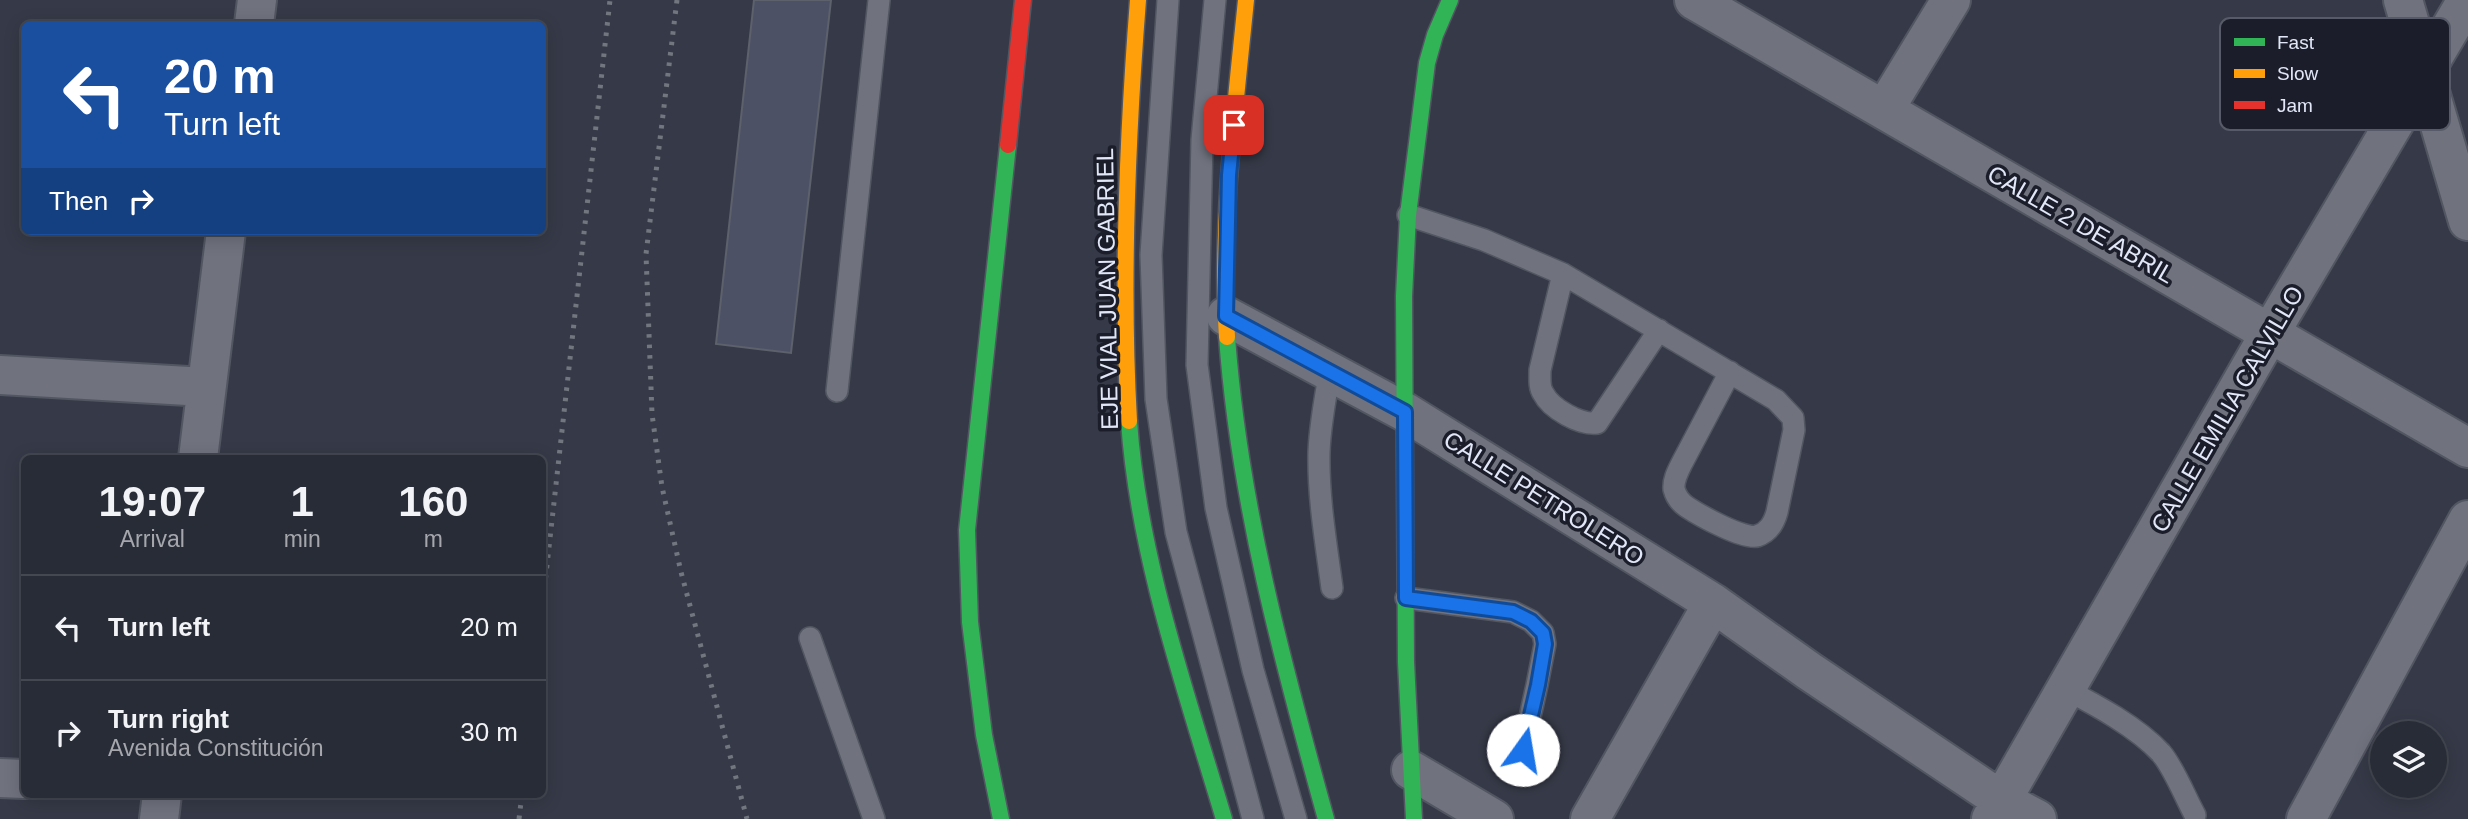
<!DOCTYPE html>
<html lang="en">
<head>
<meta charset="utf-8">
<style>
	body { margin:0; font-family:Helvetica,sans-serif; background:#30343e; color:#f1f3f6; height:100vh; display:flex; flex-direction:column; font-size:26px; white-space:nowrap }
	* { box-sizing:border-box; margin:0 }
	p { font-size:23px; color:#a5a7ad }
	.icon { flex:none; width:38px; height:38px; fill:none; stroke:currentColor; stroke-width:2; stroke-linecap:round; stroke-linejoin:round }
	.map { position:relative; flex:1; overflow:hidden }
	.drawer { position:absolute; left:21px; top:455px; width:525px; height:343px; display:flex; flex-direction:column; background:#282c36; border-radius:10px; box-shadow:0 4px 18px #0003,0 0 0 2px #444851 }
	.drawer>* { flex:none }
	.hud { position:absolute; left:21px; top:21px; width:525px; height:214px; border-radius:10px; box-shadow:0 4px 18px #0003,0 0 0 2px #444851; background:#1a4fa0; color:#fff; overflow:hidden }
	.controls { position:absolute; left:2370px; top:721px; display:grid; gap:14px }
	.controls a { display:grid; place-items:center; width:77px; height:77px; border-radius:50%; background:#282c36; box-shadow:0 4px 18px #0003,0 0 0 2px #444851; font-size:35px }
	.pin { position:absolute; display:grid; place-items:center; width:60px; height:60px; color:#fff; margin:-30px; border-radius:14px; box-shadow:0 4px 10px #0006 }
	.me { position:absolute; width:77px; margin:-38px; rotate:13deg; stroke-linejoin:round; filter:drop-shadow(0 0 5px #0008) }
	.turn { display:flex; align-items:center; gap:24px; height:147px; padding:0 28px; font-size:32px }
	.turn .icon { width:91px; height:91px; stroke-width:2.5 }
	.turn b { display:block; font-size:49px; line-height:60px }
	.then { display:flex; align-items:center; height:66px; padding:0 28px; background:#0003; gap:14px; font-size:26px }
	.eta { display:flex; justify-content:space-evenly; align-items:center; height:119px; text-align:center }
	.eta b { font-size:42px; font-weight:800; line-height:49px }
	ul { padding:0; list-style:none }
	li { display:flex; align-items:center; gap:21px; height:105px; padding:0 28px; border-top:2px solid #444851 }
	li div { flex:1 }
	li b { display:block; font-size:26px }
	li em { font-style:normal }
	.map>svg:first-child { display:block }
	.building { fill:#4d5166; stroke:#5d616c; stroke-width:2 }
	.lines { fill:none; stroke-linecap:round; stroke-linejoin:round }
	.lane-casing { stroke:#525662; stroke-width:24 }
	.street-casing { stroke:#525662; stroke-width:42 }
	.fast-casing { stroke:#525662; stroke-width:19 }
	.slow-casing { stroke:#525662; stroke-width:19 }
	.jam-casing { stroke:#525662; stroke-width:19 }
	.lane { stroke:#70737e; stroke-width:21 }
	.street { stroke:#70737e; stroke-width:38 }
	.fast { stroke:#30b455; stroke-width:16 }
	.slow { stroke:#ff9f0a; stroke-width:16 }
	.jam { stroke:#e5322d; stroke-width:16 }
	.rail { stroke:#72767f; stroke-width:5; stroke-dasharray:3.5 7; stroke-linecap:butt }
	.route-casing { stroke:#114b97; stroke-width:18 }
	.route { stroke:#1a73e8; stroke-width:12 }
	.labels { text-anchor:middle; dominant-baseline:central; stroke-width:7; stroke-linejoin:round; paint-order:stroke }
	.street-label { font-size:24px; fill:#e2e7f8; stroke:#1b1e2a }
	.key { fill:#1b1e2a; stroke:#575a68; stroke-width:2 }
	.key-label { font-size:19px; fill:#e2e7f8 }
</style>
</head>
<body>
<div class="map">
<svg width="2468" height="819" viewBox="0 0 2468 819">
	<rect width="100%" height="100%" fill="#363a48"/>
	<!-- building -->
	<path class="building" d="M754,0H831L791,353L716,344Z"/>
	<g class="lines">
		<!-- lane casing -->
		<g class="lane-casing">
			<path id="lane" d="M1168,0L1151,255L1156,399L1176,532L1253,819
				M1215,0L1202,140L1197,365L1216,508L1253,670L1296,819
				M1408,215L1484,240L1563,274L1776,400L1793,418L1794,430L1777,512C1774,523 1769,532 1757,536C1744,540 1699,515 1687,507C1681,503 1676,497 1674,489C1673,480 1678,471 1682,463L1730,372
				M1563,274L1540,370C1540,378 1539,387 1543,393C1551,409 1580,425 1597,423L1659,330
				M1330,371C1325,398 1320,425 1319,452C1318,497 1326,543 1332,588
				M837,391L879,0
				M1406,598L1513,612L1531,621L1543,633L1545,644L1537,685L1518,772
				M810,638L874,819
				M2065,689C2096,705 2137,727 2161,753C2174,768 2185,797 2195,815"/>
		</g>
		<!-- street casing -->
		<g class="street-casing">
			<path id="street" d="M1694,0L2468,448
				M2403,0L2468,221
				M254,24L257,0
				M1884,110L1951,0
				M1226,316L1405,412L1713,603L1809,671L2001,800L2037,819
				M0,375L205,387
				M198,458L226,231
				M1411,770L1494,819
				M0,778L24,779
				M159,819L162,794
				M1590,819L1713,603
				M1991,819L2270,333L2467,0
				M2306,819L2468,520"/>
		</g>
		<!-- fast casing -->
		<g class="fast-casing">
			<path id="fast" d="M1227,337C1239,502 1282,660 1326,819
				M1129,421C1138,555 1186,691 1224,819
				M1001,819L984,735L970,622L967,530L1008,145
				M1414,819L1406,662L1404,296L1408,215L1427,63L1435,35L1450,0"/>
		</g>
		<!-- slow casing -->
		<g class="slow-casing">
			<path id="slow" d="M1227,337C1220,226 1235,110 1246,0
				M1129,421C1121,280 1127,140 1138,0"/>
		</g>
		<!-- jam casing -->
		<g class="jam-casing">
			<path id="jam" d="M1008,145L1023,0"/>
		</g>
		<!-- lane -->
		<use href="#lane" class="lane"/>
		<!-- street -->
		<use href="#street" class="street"/>
		<!-- fast -->
		<use href="#fast" class="fast"/>
		<!-- slow -->
		<use href="#slow" class="slow"/>
		<!-- jam -->
		<use href="#jam" class="jam"/>
		<!-- rail -->
		<path class="rail" d="M677,0L646,254L652,414L662,487L681,572L747,819
			M542,610L610,0
			M519,819L522,794"/>
	</g>
	<g class="lines">
		<!-- route casing -->
		<g class="route-casing">
			<path id="route" d="M1234,125L1229,175L1226,316L1405,412L1406,598L1513,612L1531,621L1543,633L1545,644L1538,685L1523,750"/>
		</g>
		<!-- route -->
		<use href="#route" class="route"/>
	</g>
	<g class="labels">
		<!-- street labels -->
		<g class="street-label">
			<text transform="translate(2081 224) rotate(30)">CALLE 2 DE ABRIL</text>
			<text transform="translate(1107 289) rotate(-91)">EJE VIAL JUAN GABRIEL</text>
			<text transform="translate(2227 409) rotate(-60)">CALLE EMILIA CALVILLO</text>
			<text transform="translate(1544 498) rotate(32)">CALLE PETROLERO</text>
		</g>
	</g>
	<!-- legend -->
	<rect x="2220" y="18" width="230" height="112" rx="10" class="key"/>
	<rect x="2234" y="38" width="31" height="8" fill="#30b455"/>
	<rect x="2234" y="69" width="31" height="9" fill="#ff9f0a"/>
	<rect x="2234" y="101" width="31" height="8" fill="#e5322d"/>
	<g class="key-label">
		<text x="2277" y="49">Fast</text>
		<text x="2277" y="80">Slow</text>
		<text x="2277" y="112">Jam</text>
	</g>
</svg>
<div class="controls">
<a><svg class="icon" aria-label="layers" viewBox="0 0 24 24"><path d="M12 4l9 5-9 5-9-5zM3 14l9 5 9-5"/></svg></a>
</div>
<div class="pin" style="left:1234px;top:125px;background:#d93025"><svg class="icon" aria-label="arrive" viewBox="0 0 24 24"><path d="M6 21V4h12l-3 4 3 4H6"/></svg></div>
<svg class="me" style="left:1523px;top:750px" viewBox="-20 -20 40 40"><circle r="19" fill="#fff"/><path d="M0-13L10 11 0 6-10 11z" fill="#1a73e8"/></svg>
<div class="hud">
<div class="turn"><svg class="icon" aria-label="left" viewBox="0 0 24 24"><path d="M17 20v-9H6M10 6l-5 5 5 5"/></svg><div><b>20 m</b>Turn left</div></div>
<div class="then">Then<svg class="icon" aria-label="right" viewBox="0 0 24 24"><path d="M7 20v-9h11M14 6l5 5-5 5"/></svg></div>
</div>
<section class="drawer">
<div class="eta">
<div><b>19:07</b><p>Arrival</p></div>
<div><b>1</b><p>min</p></div>
<div><b>160</b><p>m</p></div>
</div>
<ul>
<li><svg class="icon" aria-label="left" viewBox="0 0 24 24"><path d="M17 20v-9H6M10 6l-5 5 5 5"/></svg><div><b>Turn left</b></div><em>20 m</em></li>
<li><svg class="icon" aria-label="right" viewBox="0 0 24 24"><path d="M7 20v-9h11M14 6l5 5-5 5"/></svg><div><b>Turn right</b><p>Avenida Constitución</p></div><em>30 m</em></li>
</ul>
</section>
</div>
</body>
</html>
